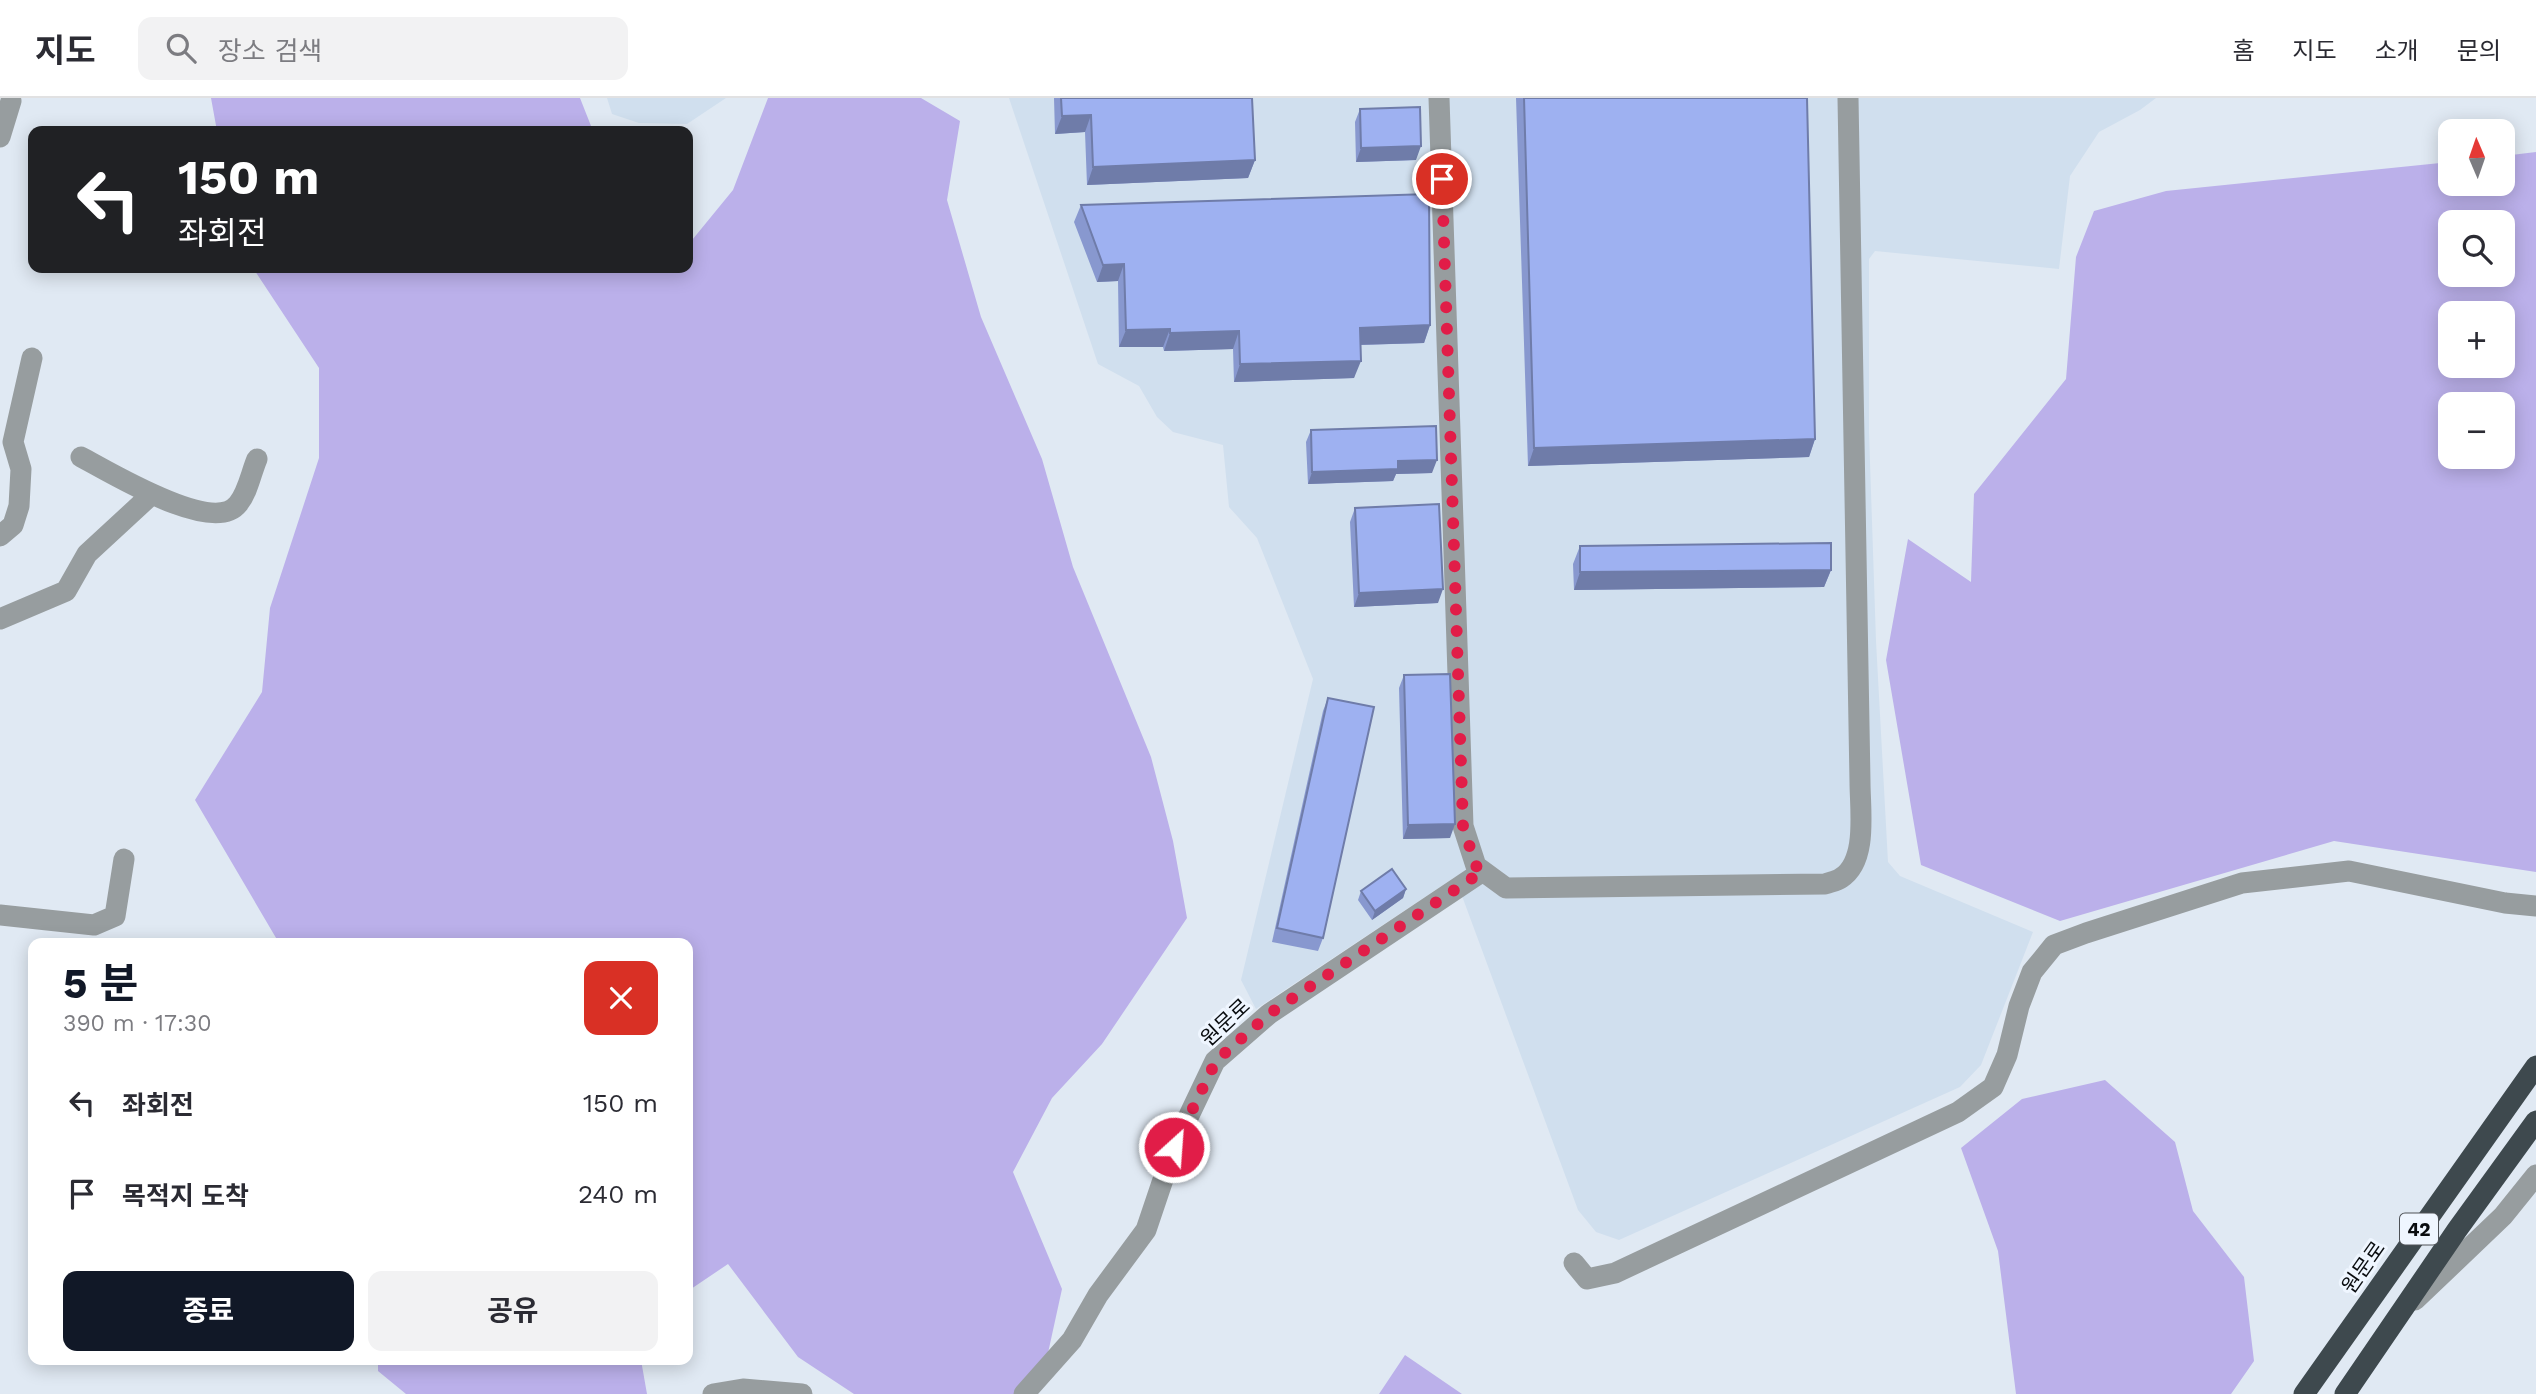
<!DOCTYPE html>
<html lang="ko">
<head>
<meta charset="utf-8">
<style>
	body { margin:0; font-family:"Work Sans","Noto Sans KR",sans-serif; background:#f2f2f3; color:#2b2b33; height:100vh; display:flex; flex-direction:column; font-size:26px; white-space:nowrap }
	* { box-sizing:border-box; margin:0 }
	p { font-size:23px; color:#7c7c81 }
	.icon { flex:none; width:38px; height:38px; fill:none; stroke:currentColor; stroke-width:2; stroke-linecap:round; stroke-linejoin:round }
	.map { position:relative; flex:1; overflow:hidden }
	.drawer { position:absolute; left:28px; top:840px; width:665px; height:427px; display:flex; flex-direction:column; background:#fff; border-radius:14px; box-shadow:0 4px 18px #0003 }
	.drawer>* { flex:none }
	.banner { position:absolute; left:28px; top:28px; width:665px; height:147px; border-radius:14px; box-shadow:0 4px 18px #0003; background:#202124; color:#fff; overflow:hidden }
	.needle { width:46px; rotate:358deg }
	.fabs { position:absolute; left:2438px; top:21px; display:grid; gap:14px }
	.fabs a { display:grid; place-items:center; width:77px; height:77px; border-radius:14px; background:#fff; box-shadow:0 4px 18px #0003; font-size:35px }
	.pin { position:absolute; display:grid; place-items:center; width:60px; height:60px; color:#fff; margin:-30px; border:4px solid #fff; border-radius:50%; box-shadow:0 2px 7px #0007 }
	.me { position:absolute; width:77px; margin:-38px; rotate:26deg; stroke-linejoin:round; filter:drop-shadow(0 0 5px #0008) }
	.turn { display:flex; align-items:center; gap:24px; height:147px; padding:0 35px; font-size:32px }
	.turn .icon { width:91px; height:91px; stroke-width:2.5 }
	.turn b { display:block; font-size:49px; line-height:60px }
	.round { display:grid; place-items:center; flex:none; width:74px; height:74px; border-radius:14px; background:#f2f2f3 }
	.headline { display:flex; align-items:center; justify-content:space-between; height:119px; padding:0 35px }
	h1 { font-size:42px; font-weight:700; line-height:52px; color:#111827 }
	.primary-button { display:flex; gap:14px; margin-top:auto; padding:14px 35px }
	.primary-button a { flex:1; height:80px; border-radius:14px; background:#111827; color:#fff; font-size:28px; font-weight:700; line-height:80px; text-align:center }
	.primary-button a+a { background:#f2f2f3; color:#2b2b33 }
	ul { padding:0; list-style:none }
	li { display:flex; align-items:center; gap:21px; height:91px; padding:0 35px }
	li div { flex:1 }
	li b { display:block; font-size:26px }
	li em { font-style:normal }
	header { display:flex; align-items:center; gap:42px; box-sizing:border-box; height:98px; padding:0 35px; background:#fff; border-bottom:2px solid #e1e1e2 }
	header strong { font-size:33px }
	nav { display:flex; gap:38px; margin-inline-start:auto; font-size:24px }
	.search { width:490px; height:63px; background:#f2f2f3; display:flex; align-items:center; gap:18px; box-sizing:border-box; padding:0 24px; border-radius:14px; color:#7c7c81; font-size:26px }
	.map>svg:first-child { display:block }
	.built { fill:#d0dfee }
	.green { fill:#bbb0ea; fill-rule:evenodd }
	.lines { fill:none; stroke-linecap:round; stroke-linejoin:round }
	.minor { stroke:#979d9f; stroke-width:21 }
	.highway { stroke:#3e494e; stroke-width:21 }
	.wall { fill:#8898cf }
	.shaded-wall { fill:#6f7ca9 }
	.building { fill:#9eb1f1; stroke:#6f7ca9; stroke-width:2 }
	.route { stroke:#e11d48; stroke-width:12; stroke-dasharray:0 21.6 }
	.labels { text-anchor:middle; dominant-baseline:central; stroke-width:6; stroke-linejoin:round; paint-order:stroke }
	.shield { fill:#eff6ff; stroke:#4e5257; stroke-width:2 }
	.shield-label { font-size:19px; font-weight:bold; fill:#090c0f }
	.street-label { font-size:21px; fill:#090c0f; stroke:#eff6ff }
</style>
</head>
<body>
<header>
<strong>지도</strong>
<div class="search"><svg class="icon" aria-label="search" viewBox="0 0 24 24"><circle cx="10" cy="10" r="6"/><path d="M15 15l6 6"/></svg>장소 검색</div>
<nav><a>홈</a><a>지도</a><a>소개</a><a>문의</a></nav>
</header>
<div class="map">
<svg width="2536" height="1296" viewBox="0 0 2536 1296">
	<rect width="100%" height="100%" fill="#e0e9f3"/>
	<!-- built -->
	<path class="built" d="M607,0H726L687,26L639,25L612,16Z
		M1009,0H2156L2140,12L2099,34L2070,78L2059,171L1875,153L1869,161V334L1876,543L1888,764L1900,778L2033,834L1981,967L1960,989L1619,1142L1596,1134L1578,1112L1455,779L1256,911L1241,882L1313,581L1257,440L1229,409L1223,347L1173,334L1157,319L1139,288L1098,266Z"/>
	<!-- green -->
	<path class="green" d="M211,0H580L593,33H217Z
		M768,0H921L960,23L947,102L981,219L1042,361L1073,469L1151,659L1173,743L1187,820L1102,946L1052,1000L1013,1074L1062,1191L1048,1255L1016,1296H854L798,1259L728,1166L688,1193V845H279L195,702L262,594L270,510L319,360V270L253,170H663L666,174L669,170H688V147L733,92Z
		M2536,54V774L2334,743L2060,823L1921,767L1886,562L1908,441L1971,484L1974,396L2066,281L2076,159L2094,113L2166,93L2450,64V86H2502L2503,58ZM2502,124V177H2450V124ZM2502,215V268H2450V215ZM2502,306V359H2450V306Z
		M2105,982L2175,1044L2193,1113L2244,1179L2254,1263L2231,1296H2016L1998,1153L1961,1050L2022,1001Z
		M1405,1257L1462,1296H1379Z
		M378,1262H641L647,1296H406L378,1273Z"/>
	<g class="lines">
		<!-- minor -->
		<path class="minor" d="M1439,0L1463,728L1476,768L1506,790L1825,786C1830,784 1837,783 1841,780C1868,763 1860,712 1860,684L1848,0
			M0,39L11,3
			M81,359C110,374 213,438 238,406C248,394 251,375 257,361
			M0,438L13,427L19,408L21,371L13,344L32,260
			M0,521L66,493L87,456L152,396
			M0,817L94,827L115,818L124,761
			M1574,1165L1587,1181L1615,1175L1958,1014L1993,989L2007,957L2019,908L2032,874L2054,847L2086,835L2242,785L2349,773L2505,805L2536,808
			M2415,1202L2503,1118L2536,1077
			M713,1296L743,1291L802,1296
			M1024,1296L1072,1242L1098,1197L1146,1132L1174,1049L1215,963L1269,916L1483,773"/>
		<!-- highway -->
		<path class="highway" d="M2304,1296L2536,968
			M2345,1296L2457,1132L2536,1023"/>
	</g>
	<!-- wall -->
	<path class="wall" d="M1054,0H1252L1255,62L1248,80L1087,87L1085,34L1055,36Z
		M1516,0H1807L1815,341L1809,359L1528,368Z
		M1360,11L1416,62L1356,64L1355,24Z
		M1081,107L1430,227L1424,245L1360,247L1354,280L1234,284L1233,251L1164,253L1163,249H1119L1118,183L1097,184L1074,124Z
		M1311,332L1432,375L1396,376L1393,383L1308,386L1306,344Z
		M1355,410L1438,505L1354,509L1350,424Z
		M1580,448L1831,472L1824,489L1574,492L1573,466Z
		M1404,577L1450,740L1403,741L1399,590Z
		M1328,600L1323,840L1318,853L1272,844L1323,613Z
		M1406,791L1403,800L1372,822L1358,802L1361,793Z"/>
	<!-- shaded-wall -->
	<path class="shaded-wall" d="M1091,17L1085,34L1055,36L1062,18Z
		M1421,48L1416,62L1356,64L1361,50Z
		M1255,62L1248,80L1087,87L1093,69Z
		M1124,166L1118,183L1097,184L1103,167Z
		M1430,227L1424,245L1353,247L1360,230Z
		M1170,231L1163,249H1119L1126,232Z
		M1239,233L1233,251L1164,253L1170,235Z
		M1361,263L1354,280L1234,284L1240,266Z
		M1815,341L1809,359L1528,368L1534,350Z
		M1437,362L1432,375L1396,376L1393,383L1308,386L1312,374L1398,363Z
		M1831,472L1824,489L1574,492L1580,474Z
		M1443,491L1438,505L1354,509L1359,495Z
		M1455,726L1450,740L1403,741L1408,727Z
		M1406,791L1403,800L1372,822L1375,813Z"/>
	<!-- building -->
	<path class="building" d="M1061,0H1252L1255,62L1093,69L1091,17L1062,18Z
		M1524,0H1807L1815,341L1534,350Z
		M1420,9L1421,48L1361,50L1360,11Z
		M1429,96L1430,227L1360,230L1361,263L1240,266L1239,233L1170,235V231L1126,232L1124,166L1103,167L1081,107Z
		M1436,328L1437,362L1398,363V371L1312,374L1311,332Z
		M1439,406L1443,491L1359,495L1355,410Z
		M1831,445V472L1580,474V448Z
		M1450,576L1455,726L1408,727L1404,577Z
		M1328,600L1374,609L1323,840L1277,830Z
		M1392,771L1406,791L1375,813L1361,793Z"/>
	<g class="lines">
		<!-- route -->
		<path class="route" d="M1174,1049L1216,963L1269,916L1483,773L1476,768L1463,728L1442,81"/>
	</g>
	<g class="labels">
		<!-- shield labels -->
		<rect class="shield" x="2400" y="1115.5" width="38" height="31" rx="5"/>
		<g class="shield-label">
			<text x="2419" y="1131">42</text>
		</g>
		<!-- street labels -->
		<g class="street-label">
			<text transform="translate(1225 924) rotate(-43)">원문로</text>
			<text transform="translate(2363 1169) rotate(-55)">원문로</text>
		</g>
	</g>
</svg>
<div class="fabs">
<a><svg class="needle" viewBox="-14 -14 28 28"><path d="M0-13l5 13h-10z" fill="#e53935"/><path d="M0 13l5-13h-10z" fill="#7c7c81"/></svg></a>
<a><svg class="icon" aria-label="search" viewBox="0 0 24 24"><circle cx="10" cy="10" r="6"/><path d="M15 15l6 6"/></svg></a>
<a>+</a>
<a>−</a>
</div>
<div class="pin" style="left:1442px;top:81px;background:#d93025"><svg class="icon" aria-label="arrive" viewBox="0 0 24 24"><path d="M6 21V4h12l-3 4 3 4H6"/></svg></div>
<svg class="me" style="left:1174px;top:1049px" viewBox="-20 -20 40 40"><circle r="17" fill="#e11d48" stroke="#fff" stroke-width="3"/><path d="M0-11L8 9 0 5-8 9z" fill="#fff"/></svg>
<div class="banner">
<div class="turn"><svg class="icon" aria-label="left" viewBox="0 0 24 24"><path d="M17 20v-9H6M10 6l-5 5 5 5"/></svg><div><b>150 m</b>좌회전</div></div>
</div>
<section class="drawer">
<div class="headline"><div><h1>5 분</h1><p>390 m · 17:30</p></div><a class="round" style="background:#d93025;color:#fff"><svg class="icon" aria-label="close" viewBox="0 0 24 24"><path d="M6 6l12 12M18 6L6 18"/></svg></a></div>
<ul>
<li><svg class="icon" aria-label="left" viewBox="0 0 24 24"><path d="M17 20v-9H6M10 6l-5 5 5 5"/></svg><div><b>좌회전</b></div><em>150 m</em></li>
<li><svg class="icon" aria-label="arrive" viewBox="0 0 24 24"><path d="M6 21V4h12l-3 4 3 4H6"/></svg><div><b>목적지 도착</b></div><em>240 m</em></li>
</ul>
<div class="primary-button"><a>종료</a><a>공유</a></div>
</section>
</div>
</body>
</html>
